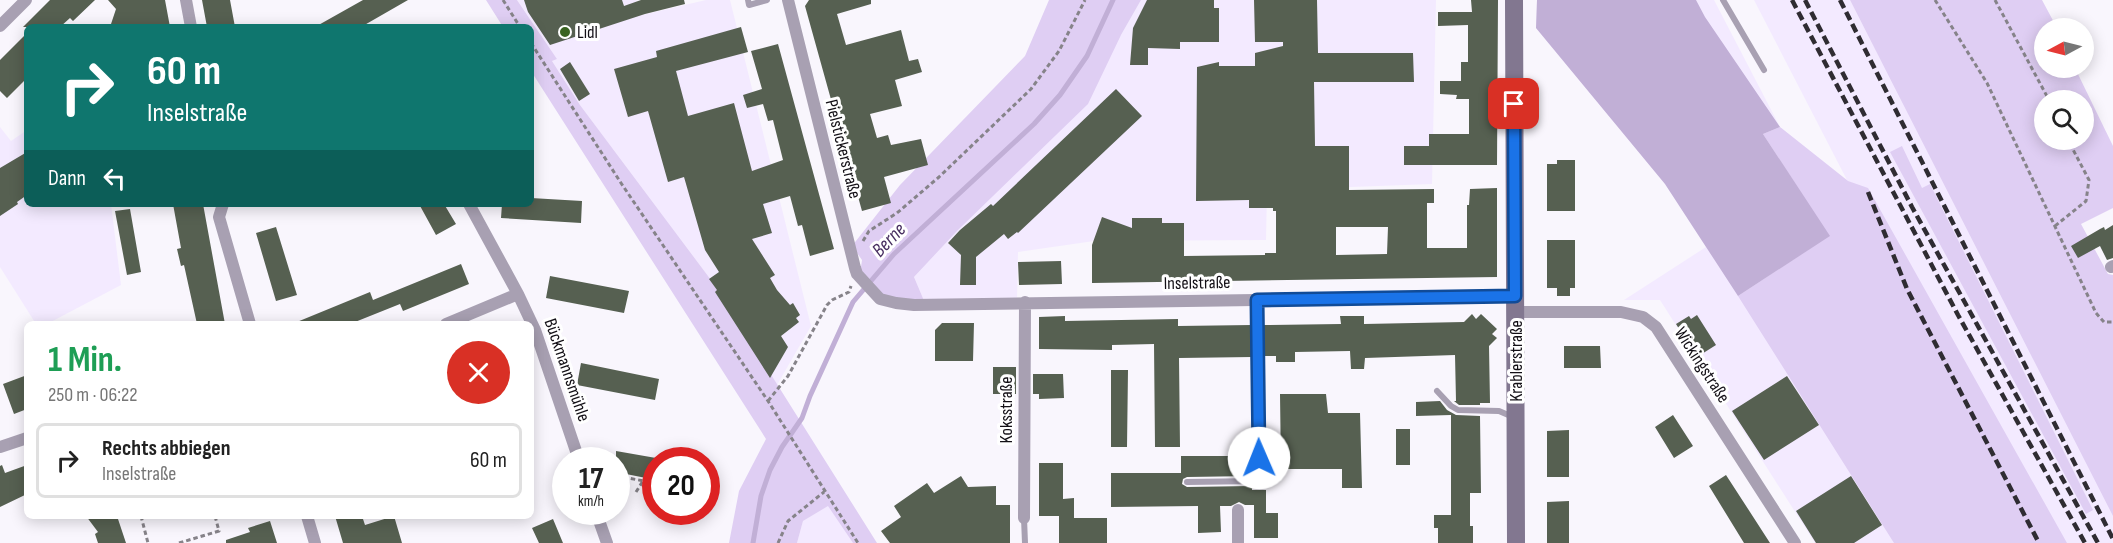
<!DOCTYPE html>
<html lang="de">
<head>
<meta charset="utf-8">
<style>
	body { margin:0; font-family:"Sofia Sans Condensed",sans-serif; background:#f6f6f6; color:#222; height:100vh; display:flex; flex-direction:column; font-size:22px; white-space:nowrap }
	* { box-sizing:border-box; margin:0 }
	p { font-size:20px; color:#767676 }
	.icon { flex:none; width:33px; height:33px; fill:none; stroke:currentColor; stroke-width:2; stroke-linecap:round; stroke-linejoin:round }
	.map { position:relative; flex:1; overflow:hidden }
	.sheet { position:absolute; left:24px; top:321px; width:510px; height:198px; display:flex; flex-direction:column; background:#fff; border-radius:9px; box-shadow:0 3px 15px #0003 }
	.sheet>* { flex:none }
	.guide { position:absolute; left:24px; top:24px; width:510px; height:183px; border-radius:9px; box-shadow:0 3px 15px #0003; background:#0f766e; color:#fff; overflow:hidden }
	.needle { width:39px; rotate:263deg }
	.controls { position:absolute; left:2034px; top:18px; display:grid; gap:12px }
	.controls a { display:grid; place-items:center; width:60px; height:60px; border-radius:50%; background:#fff; box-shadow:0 3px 15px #0003; font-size:30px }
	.speed { position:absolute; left:552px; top:447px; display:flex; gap:12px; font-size:30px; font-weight:700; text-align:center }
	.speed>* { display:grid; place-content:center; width:78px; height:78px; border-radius:50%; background:#fff; box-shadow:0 3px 15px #0003; line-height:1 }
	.speed small { font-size:15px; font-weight:400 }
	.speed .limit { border:9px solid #d22; background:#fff; color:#111 }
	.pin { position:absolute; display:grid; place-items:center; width:51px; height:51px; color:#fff; margin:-26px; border-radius:12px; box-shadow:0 3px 9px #0006 }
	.me { position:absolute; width:66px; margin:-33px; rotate:359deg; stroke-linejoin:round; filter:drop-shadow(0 0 4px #0008) }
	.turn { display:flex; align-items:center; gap:21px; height:126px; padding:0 24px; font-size:27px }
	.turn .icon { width:78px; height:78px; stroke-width:2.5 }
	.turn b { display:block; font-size:42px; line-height:51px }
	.then { display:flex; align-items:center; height:57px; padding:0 24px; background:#0003; gap:12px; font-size:22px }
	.round { display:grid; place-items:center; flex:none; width:63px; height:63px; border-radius:32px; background:#f6f6f6 }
	.overview { display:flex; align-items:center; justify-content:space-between; height:102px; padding:0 24px }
	h1 { font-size:36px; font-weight:700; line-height:45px; color:#1e9e55 }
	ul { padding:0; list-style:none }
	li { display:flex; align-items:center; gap:18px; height:75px; margin:0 12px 9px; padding:0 12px; border:3px solid #e0e0e0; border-radius:9px }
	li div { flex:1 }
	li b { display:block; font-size:22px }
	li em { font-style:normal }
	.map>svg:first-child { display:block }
	.built { fill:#f3eaff }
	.green { fill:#dfcef3; fill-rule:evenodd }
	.forest { fill:#c1afd6 }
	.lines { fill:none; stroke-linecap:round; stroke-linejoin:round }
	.stream { stroke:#c1afd6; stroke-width:5 }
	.building { fill:#566051; fill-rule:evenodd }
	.path { stroke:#868389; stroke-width:3; stroke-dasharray:4.5 3; stroke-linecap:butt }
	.lane { stroke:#a8a0b2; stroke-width:6 }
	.street { stroke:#a8a0b2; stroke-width:12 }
	.secondary { stroke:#827790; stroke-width:18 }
	.rail { stroke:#2f2c32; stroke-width:4.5; stroke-dasharray:9 4.5; stroke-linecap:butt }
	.route-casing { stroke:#114b97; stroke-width:15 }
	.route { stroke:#1a73e8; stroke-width:10 }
	.poi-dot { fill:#396320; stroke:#fff; stroke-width:2 }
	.labels { text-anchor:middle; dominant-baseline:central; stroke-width:6; stroke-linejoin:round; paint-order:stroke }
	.poi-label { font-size:18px; fill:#120f15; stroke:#fff; text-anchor:start }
	.street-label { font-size:18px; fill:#120f15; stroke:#fff }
	.water-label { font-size:20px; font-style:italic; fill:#482f61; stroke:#fff }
</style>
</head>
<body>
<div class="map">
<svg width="2113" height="543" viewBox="0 0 2113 543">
	<rect width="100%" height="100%" fill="#f9f6fd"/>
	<!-- built -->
	<path class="built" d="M517,0H636L642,15L706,0H730L811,326L777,385L714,284L580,105L552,61L557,59Z
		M1141,0H1436L1432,184L1267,190L1266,240L1094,241L1018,252L1017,300L925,303L914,277L958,230L1121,35Z
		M1537,0H1714L1780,127L1847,180L1754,0H1850L1884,66L2113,365V543H1815L1660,300H1624L1706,247L1665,184L1536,28Z
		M0,127L11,141L27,130V204H111L121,285L47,324H36L0,267Z
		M828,505L853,543H797L803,521Z"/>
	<!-- green -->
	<path class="green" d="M486,0H517L557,59L552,61L580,105L714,284L877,543H853L828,506L803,521L797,543H729L739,491L766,439L531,71V27H503Z
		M1049,0H1141L1121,35L1088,104L958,230L914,277L925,303L882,297L860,274L862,260L852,246L900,185L1025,56Z
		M1850,0H2042L2057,28H2044V68H2075L2113,146V208L2081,224L2108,274L2113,275V516ZM2044,100H2084V140H2044Z
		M1780,127L1848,181L1868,188L2067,543H1894L1738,296L1829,236L1763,134Z
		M1902,146L1922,188L1930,184L2093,510L2086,514L1890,152Z"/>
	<!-- forest -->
	<path class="forest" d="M1537,0H1696L1705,17L1780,127L1763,134L1830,236L1738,296L1665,184L1536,28Z"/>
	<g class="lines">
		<!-- stream -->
		<path class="stream" d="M753,543L761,496L770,470L782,447L802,418L810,396L853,302L894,254L1034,124L1060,95L1087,56L1113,0"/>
	</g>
	<!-- building -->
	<path class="building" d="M50,0H95L73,21L70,18L60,27H23Z
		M108,0H165L170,27H110L116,9Z
		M202,0H230L235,27H207Z
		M363,0H408L361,27H315Z
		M524,0H622L624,6L641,0H684L685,4L645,14L550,45L528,12Z
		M809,0H871V4L837,14L846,45L901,30L909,61L918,59L922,72L895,80L902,106L870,114L877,138L888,135L891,145L921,139L928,165L884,177L891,203L862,211L805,6Z
		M1147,0H1214V8H1219V42H1180V49L1148,48V65H1130L1133,28Z
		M1254,0H1317L1318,53H1413L1414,82H1314L1315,146H1349V190L1434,189V203H1427V248H1467V205H1469L1470,189L1497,188V277L1092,283V245L1102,217L1132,228V218H1162V223H1184V256L1265,255V253H1276V211H1273V208H1249V200L1196,201L1197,67L1219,62V66H1255V53L1283,46V42H1255ZM1336,227H1388L1387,254L1336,255Z
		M1471,0H1498L1497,165H1404V146H1429V134H1469V99H1456L1457,95L1440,94V81H1461V62H1468V25L1438,26V12H1472Z
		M741,27L748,52L676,71L688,116L734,103L752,171L783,160L773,120L768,121L763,104L747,108L743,95L762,89L751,51L778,44L834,249L810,256L802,225L798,226L790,196L763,204L772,233L752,239L775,275L770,278L777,290L790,305L793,303L800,315L796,318L799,322L781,336L788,347L770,378L715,292L717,290L709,279L719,272L705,250L684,177L668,182L648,111L628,117L614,69L657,57L656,51Z
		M27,33V78L7,98L0,91V60Z
		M570,62L590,94L579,101L560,69Z
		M1116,89L1142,116L1018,233L1017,232L1008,239L1004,234L976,257V285H960L961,255L948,243L960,230L991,204L993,206Z
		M27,152V195L17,202L18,204L0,216V168Z
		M1557,160H1575V211H1547V164H1557Z
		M531,198L582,201L581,223L501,218L502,204H531Z
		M173,204H203L225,324H197L184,265L181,266L177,249L181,248Z
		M419,204H444L456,224L436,235Z
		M130,209L141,272L127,275L115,211Z
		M2113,225V258L2107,260L2100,246L2078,258L2071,246L2100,229L2104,227L2105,230Z
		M276,227L297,295L276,301L256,233Z
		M1547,240H1575V288H1570V296H1557V288H1547Z
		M1061,261L1062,284L1019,285L1018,262Z
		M461,264L469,284L403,311L400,304L350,324H292L370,292L373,300Z
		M550,276L629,291L624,313L546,298Z
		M1472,314L1476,319L1481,314L1497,329L1492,334L1497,338L1489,346L1490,403H1480V405H1459L1454,401H1456L1455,355L1365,358L1364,369H1351L1350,351L1295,352V362H1276V356H1263V325L1341,324L1340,316H1364V324L1464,322Z
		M1697,315L1716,345L1697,357L1676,324L1689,316L1691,319Z
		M1065,316V321L1178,319V326L1252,325V357L1179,358L1180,447H1155L1154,344L1112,345V350L1039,349V317Z
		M942,323H974L973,361H935V330Z
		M1564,346H1600L1601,368H1564Z
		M581,363L659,379L655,400L577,385Z
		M993,367H1016V394H993Z
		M1111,370H1128L1127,447H1111Z
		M1033,374H1063L1064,398L1039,399V394H1033Z
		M27,375V409L14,414L3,384Z
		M1787,376L1819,425L1764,460L1732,411Z
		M1280,394H1326L1328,413H1360L1362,488H1342V469H1281Z
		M1440,401L1447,410L1456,415L1480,416L1481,493H1470V526H1473V543H1438V528H1434V515H1451V415L1416,416V402Z
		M1673,415L1693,446L1674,458L1655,427Z
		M1396,429H1410V465H1396Z
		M1569,430V477H1547V431Z
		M616,451L656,458V480L616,472Z
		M1181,456H1252V476L1187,477L1183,479L1182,484L1187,487L1252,486V490H1266V513H1278V538H1254V505H1245L1239,502L1231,506H1220L1221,532L1198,533V506L1111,507V473H1181Z
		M1039,463H1063V499L1074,498V518H1107V543H1059V516H1039Z
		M2,465L5,473L27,465V494L0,507V466Z
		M1726,475L1750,512L1770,543H1744L1709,486Z
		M961,476L968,487L996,486V505H1010V543H890L881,531L901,517L894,506L927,483L934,493Z
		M1851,476L1882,525L1854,543H1816L1796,511Z
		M1569,501V543H1547V502Z
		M86,516H117L126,543H98L95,534L98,532Z
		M335,516H362L365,525L394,516L402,543H343Z
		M553,519L563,543H539L532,528Z
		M270,521L277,543H226V540L250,532L248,528Z"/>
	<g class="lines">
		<!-- path -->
		<path class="path" d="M503,0L520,27
			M1935,0L1987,83L2096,313L2104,322H2113
			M1995,0L2049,100
			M531,43L621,183L768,401L858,543
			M2055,226L2086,201L2089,180L2068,140
			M863,241L869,231L897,213L939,177L1031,89L1059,51L1085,0
			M768,401L788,376L827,305L832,300L849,292L851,286
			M616,476L656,483
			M636,492L643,481
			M141,516L148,543
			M179,543L219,531L215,516
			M778,543L788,521L824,492"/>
		<!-- lane -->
		<path class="lane" d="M748,0L749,5L767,0
			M1723,0L1764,70
			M1437,391L1451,406L1458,410L1499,411L1513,417
			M1187,482L1259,481L1257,300
			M1024,518L1025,543"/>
		<!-- street -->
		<path class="street" d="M186,0L191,27
			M788,0L855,268L857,274L880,299L896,303L914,305L1515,296
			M0,26L26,0
			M223,204L219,217L250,324
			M469,204L518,294L535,330L579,460
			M2111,267L2113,266
			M1516,312H1621L1643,317L1656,327L1795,543
			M446,324L518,294
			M0,447L27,438
			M1238,510V543
			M596,512L607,543
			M307,516L315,543
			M1024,518L1025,302"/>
		<!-- secondary -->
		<path class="secondary" d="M1514,0L1516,543"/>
		<!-- rail -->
		<path class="rail" d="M1792,0L1958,315L2085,543
			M1805,0L1912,207L2098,543
			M1840,0L2113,539
			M1868,192L1907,289L2039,543"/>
	</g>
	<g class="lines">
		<!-- route casing -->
		<g class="route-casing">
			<path id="route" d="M1259,458L1257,300L1515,296L1514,104"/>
		</g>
		<!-- route -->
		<use href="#route" class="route"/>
	</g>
	<!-- markers -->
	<circle class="poi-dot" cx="565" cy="32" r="6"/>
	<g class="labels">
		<!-- poi labels -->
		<g class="poi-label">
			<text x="577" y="32">Lidl</text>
		</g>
		<!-- street labels -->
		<g class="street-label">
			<text transform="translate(843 149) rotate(76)">Pielstickerstraße</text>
			<text transform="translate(1197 283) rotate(-1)">Inselstraße</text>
			<text transform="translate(1516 361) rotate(-90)">Krablerstraße</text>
			<text transform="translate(1702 365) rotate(57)">Wickingstraße</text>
			<text transform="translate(567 370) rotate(71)">Bückmannsmühle</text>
			<text transform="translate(1006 410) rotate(-90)">Koksstraße</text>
		</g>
		<!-- water labels -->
		<g class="water-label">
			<text transform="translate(889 240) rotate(-46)">Berne</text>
		</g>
	</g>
</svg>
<div class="controls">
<a><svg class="needle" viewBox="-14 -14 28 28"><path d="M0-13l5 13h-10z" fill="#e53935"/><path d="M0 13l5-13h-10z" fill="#767676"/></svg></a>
<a><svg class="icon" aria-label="search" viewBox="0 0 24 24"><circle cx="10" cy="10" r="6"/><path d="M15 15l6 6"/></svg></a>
</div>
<div class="speed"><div>17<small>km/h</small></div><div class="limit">20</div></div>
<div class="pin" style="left:1514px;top:104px;background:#d93025"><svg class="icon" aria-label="arrive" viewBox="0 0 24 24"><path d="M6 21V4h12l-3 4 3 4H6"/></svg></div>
<svg class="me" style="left:1259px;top:458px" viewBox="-20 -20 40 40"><circle r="19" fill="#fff"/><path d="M0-13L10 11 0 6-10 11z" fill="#1a73e8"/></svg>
<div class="guide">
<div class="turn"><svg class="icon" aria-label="right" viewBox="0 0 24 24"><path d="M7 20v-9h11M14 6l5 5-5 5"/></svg><div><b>60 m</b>Inselstraße</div></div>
<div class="then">Dann<svg class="icon" aria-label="left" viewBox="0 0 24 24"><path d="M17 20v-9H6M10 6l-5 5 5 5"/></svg></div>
</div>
<section class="sheet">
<div class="overview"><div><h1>1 Min.</h1><p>250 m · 06:22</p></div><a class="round" style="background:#d93025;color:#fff"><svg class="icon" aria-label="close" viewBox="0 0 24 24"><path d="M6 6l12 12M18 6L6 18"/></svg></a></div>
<ul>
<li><svg class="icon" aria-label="right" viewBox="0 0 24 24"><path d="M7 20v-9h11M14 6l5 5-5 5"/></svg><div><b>Rechts abbiegen</b><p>Inselstraße</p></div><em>60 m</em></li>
</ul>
</section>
</div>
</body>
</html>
